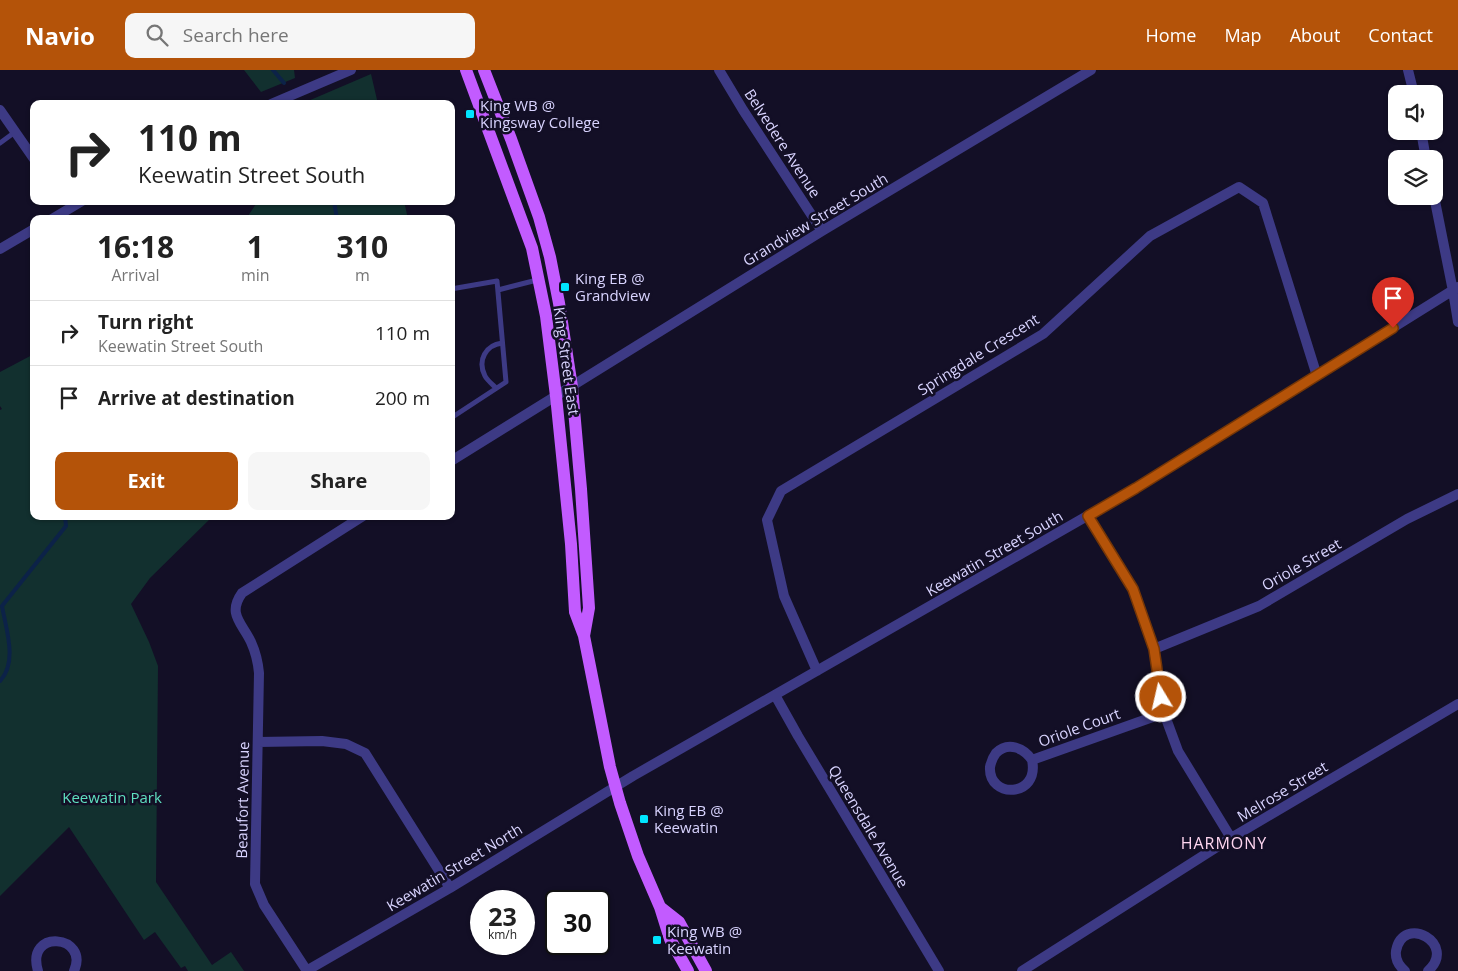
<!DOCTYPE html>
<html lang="en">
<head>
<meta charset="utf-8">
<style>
	body { margin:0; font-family:"Open Sans",sans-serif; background:#f6f6f6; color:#222; height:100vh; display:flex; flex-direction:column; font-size:19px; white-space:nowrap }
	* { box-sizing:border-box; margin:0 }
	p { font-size:16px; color:#767676 }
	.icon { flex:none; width:28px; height:28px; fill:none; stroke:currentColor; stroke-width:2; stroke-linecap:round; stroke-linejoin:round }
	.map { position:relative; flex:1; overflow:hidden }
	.side { position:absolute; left:30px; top:145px; width:425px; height:305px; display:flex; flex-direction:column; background:#fff; border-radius:10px; box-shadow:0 1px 4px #0004 }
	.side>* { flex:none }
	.banner { position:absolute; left:30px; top:30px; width:425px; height:105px; border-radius:10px; box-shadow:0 1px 4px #0004; background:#fff; color:#222; overflow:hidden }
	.buttons { position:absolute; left:1388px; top:15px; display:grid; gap:10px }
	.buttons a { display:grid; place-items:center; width:55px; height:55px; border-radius:10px; background:#fff; box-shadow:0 1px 4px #0004; font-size:25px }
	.speed { position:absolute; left:470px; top:820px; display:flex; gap:10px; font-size:25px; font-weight:700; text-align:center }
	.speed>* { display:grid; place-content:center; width:65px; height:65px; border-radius:50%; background:#fff; box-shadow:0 1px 4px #0004; line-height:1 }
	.speed small { font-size:12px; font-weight:400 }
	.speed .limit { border:2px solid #111; border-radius:8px; background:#fff; color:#111 }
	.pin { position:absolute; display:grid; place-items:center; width:42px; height:42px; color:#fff; margin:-51px -21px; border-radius:50% 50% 50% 0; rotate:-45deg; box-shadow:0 0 5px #0007 }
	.pin .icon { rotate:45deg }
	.me { position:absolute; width:55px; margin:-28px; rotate:351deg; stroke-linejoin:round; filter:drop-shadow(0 0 4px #0008) }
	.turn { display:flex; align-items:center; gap:18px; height:105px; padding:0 25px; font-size:22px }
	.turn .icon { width:65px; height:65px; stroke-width:2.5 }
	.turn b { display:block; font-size:35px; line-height:42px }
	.eta { display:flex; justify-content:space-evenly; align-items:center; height:85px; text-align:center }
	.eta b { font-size:30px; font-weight:700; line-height:35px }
	.action { display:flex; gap:10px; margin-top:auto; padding:10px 25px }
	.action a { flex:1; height:58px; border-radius:10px; background:#b45309; color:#fff; font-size:20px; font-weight:700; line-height:58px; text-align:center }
	.action a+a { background:#f6f6f6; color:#222 }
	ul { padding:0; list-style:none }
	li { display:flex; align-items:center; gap:15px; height:65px; padding:0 25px; border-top:1px solid #e0e0e0 }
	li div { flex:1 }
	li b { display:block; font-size:19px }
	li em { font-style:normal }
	header { display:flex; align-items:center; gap:30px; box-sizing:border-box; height:70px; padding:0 25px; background:#b45309; color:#fff }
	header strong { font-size:24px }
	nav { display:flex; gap:28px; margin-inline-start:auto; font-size:18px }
	.search { width:350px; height:45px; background:#f6f6f6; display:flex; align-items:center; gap:12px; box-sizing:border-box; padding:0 18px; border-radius:10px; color:#767676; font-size:19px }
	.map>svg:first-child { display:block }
	.green { fill:#12302f }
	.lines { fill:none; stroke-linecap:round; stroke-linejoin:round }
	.stream { stroke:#0c2248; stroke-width:4 }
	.lane { stroke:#3d3a85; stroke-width:5 }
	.street { stroke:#3d3a85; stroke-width:10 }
	.primary { stroke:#c25bff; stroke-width:12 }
	.route-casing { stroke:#753606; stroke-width:12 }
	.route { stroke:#b45309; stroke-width:9 }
	.poi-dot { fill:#00e5ff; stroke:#130f26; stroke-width:2 }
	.labels { text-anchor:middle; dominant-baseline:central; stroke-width:5; stroke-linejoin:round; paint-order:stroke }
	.poi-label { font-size:15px; fill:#d9d4ff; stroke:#130f26; text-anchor:start }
	.street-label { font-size:15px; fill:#d9d4ff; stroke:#130f26 }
	.park-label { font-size:15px; fill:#5fe0c0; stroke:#130f26 }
	.neighbourhood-label { font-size:16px; letter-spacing:1px; fill:#ffd6f0; stroke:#130f26 }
</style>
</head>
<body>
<header>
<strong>Navio</strong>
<div class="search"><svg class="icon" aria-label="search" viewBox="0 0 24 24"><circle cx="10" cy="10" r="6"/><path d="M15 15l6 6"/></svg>Search here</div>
<nav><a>Home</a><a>Map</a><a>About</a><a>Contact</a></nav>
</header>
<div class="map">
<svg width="1458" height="901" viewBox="0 0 1458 901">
	<rect width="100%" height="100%" fill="#130f26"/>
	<!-- green -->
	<path class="green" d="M244,0H294L295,8L261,22Z
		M371,4L378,34H301Z
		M258,131H404L408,149H246Z
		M34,284V446H213L150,508L131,534L149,572L158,596L156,812L212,895L231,882L244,901H188L185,896L181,898L155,862L144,870L69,757L0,826V340L2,339L0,336V302Z"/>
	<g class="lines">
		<!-- stream -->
		<path class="stream" d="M273,0L284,13
			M334,131L337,149
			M0,611C18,592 6,559 2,536L66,456L65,446"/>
		<!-- lane -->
		<path class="lane" d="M0,73L15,62
			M451,219L497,211L506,312L451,348
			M498,220L537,210
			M496,318C493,315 487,310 485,306C477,290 486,275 502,273"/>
		<!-- street -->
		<path class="street" d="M719,0L743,40L822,161
			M1408,0L1414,24
			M271,34L351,0
			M0,40L34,89
			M1421,61L1426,89
			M1434,126L1453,221L1458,252
			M52,149L82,131
			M0,179L34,159
			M451,391L822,161L1091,0
			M1088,446L1133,519L1154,579L1164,643L1178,681L1231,768
			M1154,579L1259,536L1407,449L1458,424
			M817,601L784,526L767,450L781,421L1043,264L1150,166L1239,117L1263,133L1317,306
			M775,625L798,666L939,901
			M258,672L322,671L346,674L365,683L450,818
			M1032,690C1024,678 1008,671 996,683C993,687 991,692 990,697C988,729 1040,728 1032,690L1164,643
			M38,901C25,858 90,865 74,901
			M306,901L450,818L633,706L1136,418L1458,217
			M307,901L264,835L255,814L259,603C258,592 256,583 251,572C242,553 227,544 242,523L363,446
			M1022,901L1231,768L1458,634
			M1405,901C1399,896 1395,889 1396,881C1403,843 1458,874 1428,901"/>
		<!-- primary -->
		<path class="primary" d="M466,0L532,178L546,246L556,326L571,474L575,542L584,566L610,697L620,733L638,786L660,837L670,869L688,901
			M484,0L511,69L539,147L550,187L559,233L572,317L581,419L589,538L584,566
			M660,837L679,852L706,901"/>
	</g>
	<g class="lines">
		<!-- route casing -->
		<g class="route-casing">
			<path id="route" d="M1161,627L1154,579L1133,519L1088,446L1136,418L1393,258"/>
		</g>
		<!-- route -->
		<use href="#route" class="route"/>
	</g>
	<!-- markers -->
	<g class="poi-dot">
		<rect x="465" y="39" width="10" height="10" rx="2.5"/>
		<rect x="560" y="212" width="10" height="10" rx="2.5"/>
		<rect x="639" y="744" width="10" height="10" rx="2.5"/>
		<rect x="652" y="865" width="10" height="10" rx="2.5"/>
	</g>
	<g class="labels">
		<!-- poi labels -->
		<g class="poi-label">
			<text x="480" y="35">King WB @<tspan x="480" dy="17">Kingsway College</tspan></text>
			<text x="575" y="208">King EB @<tspan x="575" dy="17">Grandview</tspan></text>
			<text x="654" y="740">King EB @<tspan x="654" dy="17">Keewatin</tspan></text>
			<text x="667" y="861">King WB @<tspan x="667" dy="17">Keewatin</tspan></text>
		</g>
		<!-- street labels -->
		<g class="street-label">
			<text transform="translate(783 73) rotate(57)">Belvedere Avenue</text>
			<text transform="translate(815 149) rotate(-31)">Grandview Street South</text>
			<text transform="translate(978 284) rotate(-32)">Springdale Crescent</text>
			<text transform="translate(567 291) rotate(82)">King Street East</text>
			<text transform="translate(994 483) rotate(-30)">Keewatin Street South</text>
			<text transform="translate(1301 494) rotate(-30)">Oriole Street</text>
			<text transform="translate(1079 657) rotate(-20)">Oriole Court</text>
			<text transform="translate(1282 721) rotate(-31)">Melrose Street</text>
			<text transform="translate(242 730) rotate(-89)">Beaufort Avenue</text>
			<text transform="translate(869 756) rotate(59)">Queensdale Avenue</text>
			<text transform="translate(454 797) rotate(-31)">Keewatin Street North</text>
		</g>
		<!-- park labels -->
		<g class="park-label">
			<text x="112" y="727">Keewatin Park</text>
		</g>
		<!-- neighbourhood labels -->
		<g class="neighbourhood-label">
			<text x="1224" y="773">HARMONY</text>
		</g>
	</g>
</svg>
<div class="buttons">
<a><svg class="icon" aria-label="sound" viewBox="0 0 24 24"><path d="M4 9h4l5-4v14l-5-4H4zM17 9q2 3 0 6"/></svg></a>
<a><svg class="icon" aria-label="layers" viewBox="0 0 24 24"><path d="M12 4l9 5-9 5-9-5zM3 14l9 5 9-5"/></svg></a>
</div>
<div class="speed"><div>23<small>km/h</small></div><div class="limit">30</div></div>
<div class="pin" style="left:1393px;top:258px;background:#d93025"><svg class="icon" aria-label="arrive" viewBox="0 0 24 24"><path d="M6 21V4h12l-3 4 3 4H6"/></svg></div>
<svg class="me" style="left:1161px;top:627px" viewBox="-20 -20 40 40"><circle r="17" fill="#b45309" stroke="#fff" stroke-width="3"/><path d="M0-11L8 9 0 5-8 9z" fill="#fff"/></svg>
<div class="banner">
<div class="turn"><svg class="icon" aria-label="right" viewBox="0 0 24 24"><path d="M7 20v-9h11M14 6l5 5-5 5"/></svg><div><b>110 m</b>Keewatin Street South</div></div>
</div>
<section class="side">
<div class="eta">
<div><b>16:18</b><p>Arrival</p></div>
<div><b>1</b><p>min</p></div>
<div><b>310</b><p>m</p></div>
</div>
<ul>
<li><svg class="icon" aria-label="right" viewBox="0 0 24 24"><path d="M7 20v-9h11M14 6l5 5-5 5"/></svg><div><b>Turn right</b><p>Keewatin Street South</p></div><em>110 m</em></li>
<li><svg class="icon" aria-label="arrive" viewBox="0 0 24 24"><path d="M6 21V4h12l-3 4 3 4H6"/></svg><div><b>Arrive at destination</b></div><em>200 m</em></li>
</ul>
<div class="action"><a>Exit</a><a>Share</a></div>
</section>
</div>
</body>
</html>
